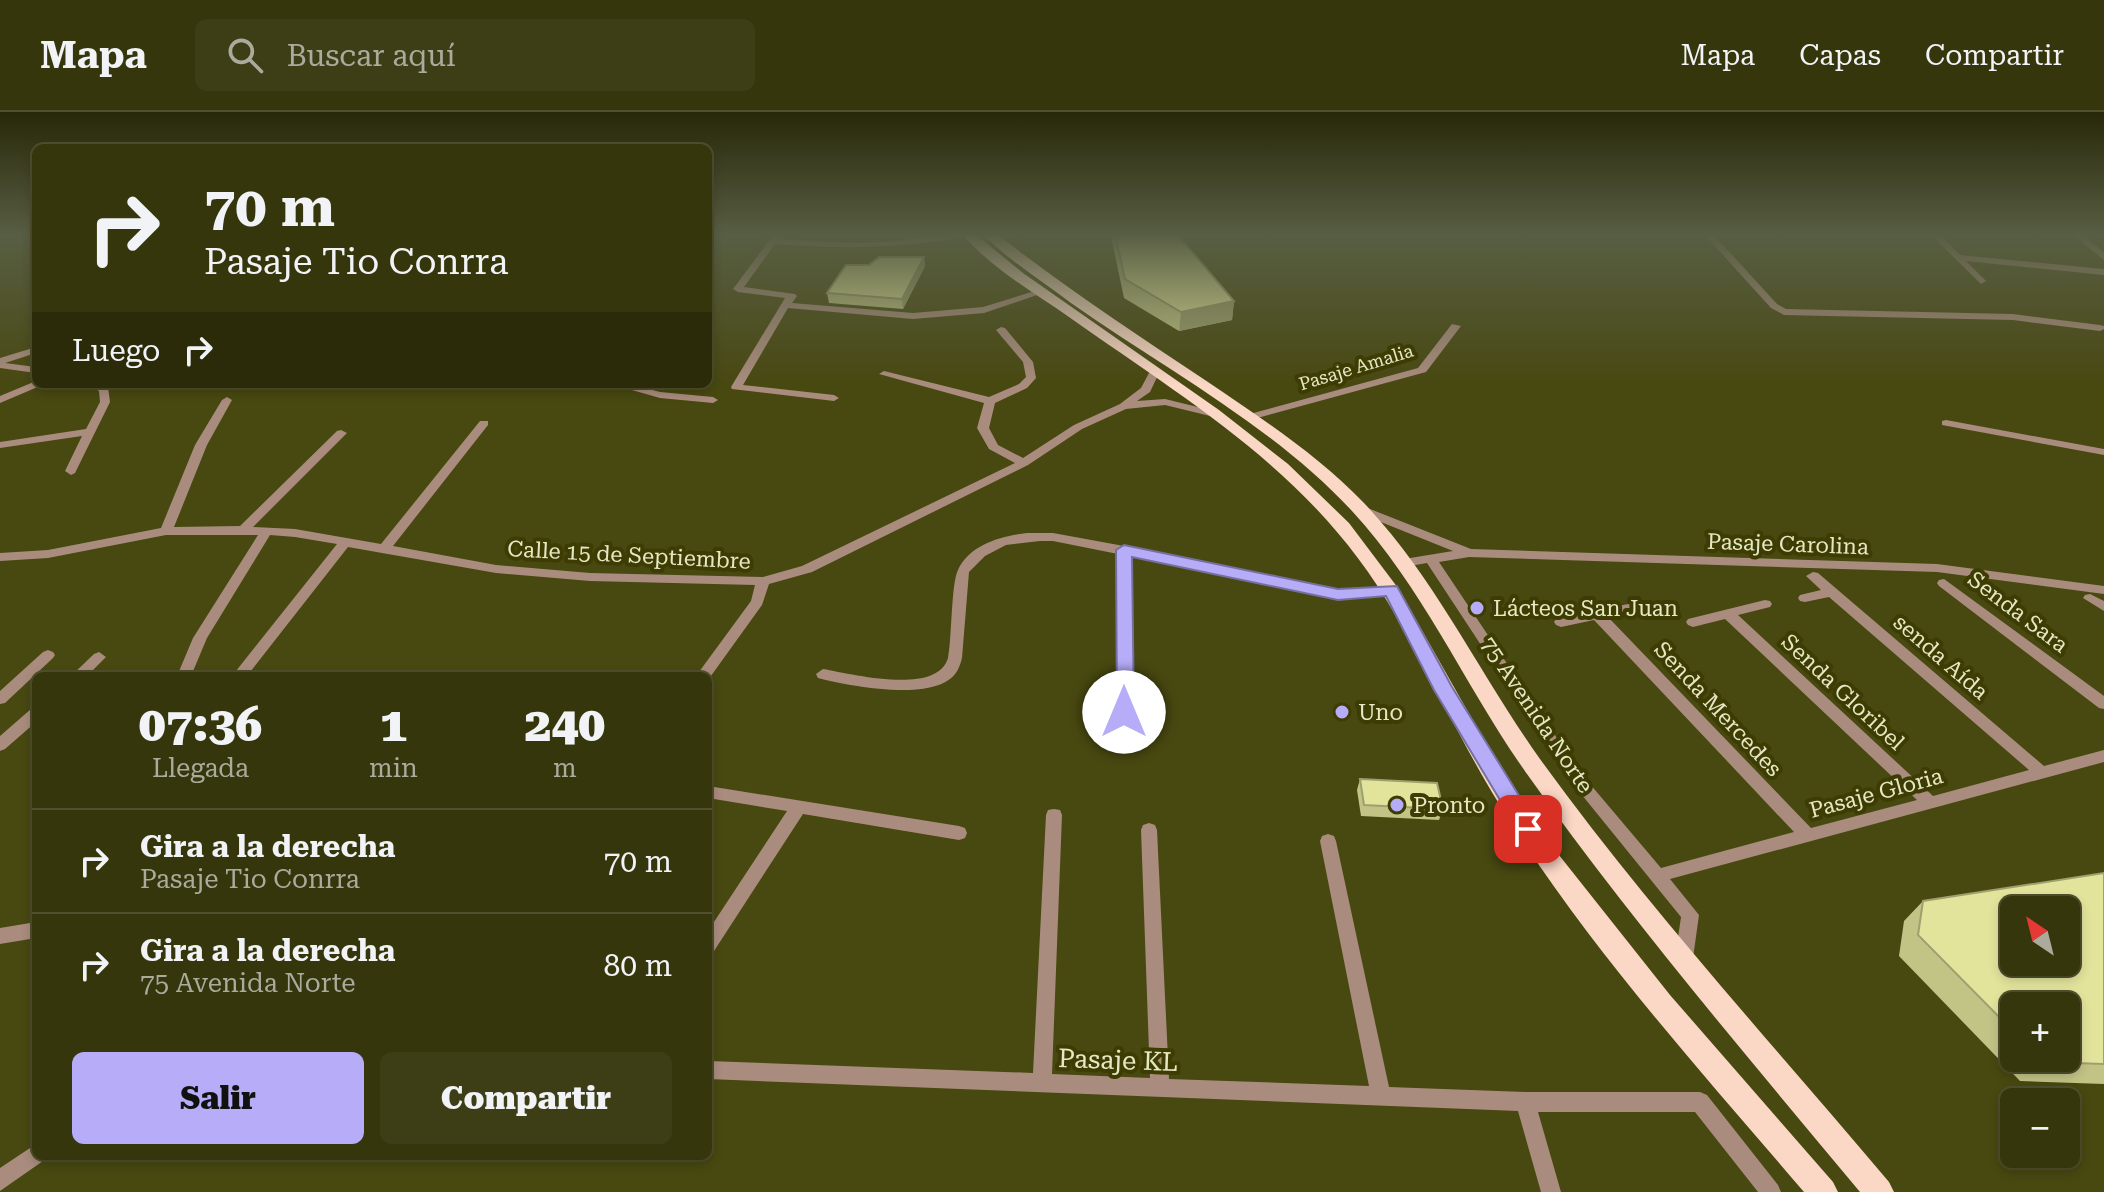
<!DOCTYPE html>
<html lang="es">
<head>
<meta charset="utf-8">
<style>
	body { margin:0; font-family:"Roboto Serif",serif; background:#3d3e16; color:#f1f3f6; height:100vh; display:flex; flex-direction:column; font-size:30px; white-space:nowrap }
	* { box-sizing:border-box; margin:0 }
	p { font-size:26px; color:#aaab9d }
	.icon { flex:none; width:44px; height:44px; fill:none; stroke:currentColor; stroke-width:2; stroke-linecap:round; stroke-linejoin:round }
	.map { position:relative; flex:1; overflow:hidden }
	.panel { position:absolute; left:32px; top:560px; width:680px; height:488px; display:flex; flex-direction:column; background:#36360d; border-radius:12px; box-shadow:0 4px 12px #0003,0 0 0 2px #50502e }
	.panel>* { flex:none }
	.banner { position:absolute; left:32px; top:32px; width:680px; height:244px; border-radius:12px; box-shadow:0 4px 12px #0003,0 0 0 2px #50502e; background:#36360d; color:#f1f3f6; overflow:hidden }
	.needle { width:52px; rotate:325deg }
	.buttons { position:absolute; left:2000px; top:784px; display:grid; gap:16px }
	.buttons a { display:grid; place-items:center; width:80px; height:80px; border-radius:12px; background:#36360d; box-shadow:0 4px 12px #0003,0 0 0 2px #50502e; font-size:40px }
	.pin { position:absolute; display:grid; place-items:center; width:68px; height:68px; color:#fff; margin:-34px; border-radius:16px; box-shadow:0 4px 12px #0006 }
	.me { position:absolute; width:88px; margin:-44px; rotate:0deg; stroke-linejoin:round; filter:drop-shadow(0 0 6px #0008) }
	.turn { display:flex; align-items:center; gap:28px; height:168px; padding:0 40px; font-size:36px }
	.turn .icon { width:104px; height:104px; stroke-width:2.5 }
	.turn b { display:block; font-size:56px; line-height:68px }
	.then { display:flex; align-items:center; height:76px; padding:0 40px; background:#0003; gap:16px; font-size:30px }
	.eta { display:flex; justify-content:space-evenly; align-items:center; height:136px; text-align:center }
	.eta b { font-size:48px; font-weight:800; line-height:56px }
	.action { display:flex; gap:16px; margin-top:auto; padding:16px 40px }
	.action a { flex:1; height:92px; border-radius:12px; background:#b6acf8; color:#111; font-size:32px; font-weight:800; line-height:92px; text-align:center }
	.action a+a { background:#3d3e16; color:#f1f3f6 }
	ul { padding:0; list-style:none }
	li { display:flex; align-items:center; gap:24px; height:104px; padding:0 40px; border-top:2px solid #50502e }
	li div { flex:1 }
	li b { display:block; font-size:30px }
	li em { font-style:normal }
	header { display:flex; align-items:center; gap:48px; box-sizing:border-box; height:112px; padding:0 40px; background:#36360d; border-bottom:2px solid #50502e }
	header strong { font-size:38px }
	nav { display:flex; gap:44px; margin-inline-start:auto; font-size:28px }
	.search { width:560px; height:72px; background:#3d3e16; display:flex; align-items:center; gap:20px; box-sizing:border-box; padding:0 28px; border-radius:12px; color:#aaab9d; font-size:30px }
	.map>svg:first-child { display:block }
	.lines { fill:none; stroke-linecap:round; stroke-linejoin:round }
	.minor { fill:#a98c7d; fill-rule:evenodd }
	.major { fill:#fbd7c5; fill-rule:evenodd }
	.wall { fill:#c2c486; fill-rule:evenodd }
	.shaded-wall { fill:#9ea06d }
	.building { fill:#e2e49c; stroke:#9ea06d; stroke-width:2; fill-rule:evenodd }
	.route { fill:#b6acf8; stroke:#7670a1; stroke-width:2 }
	.poi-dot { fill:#b6acf8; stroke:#3d3d03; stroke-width:3 }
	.labels { text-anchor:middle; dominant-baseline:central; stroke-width:8; stroke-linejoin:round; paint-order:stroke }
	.far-street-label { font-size:18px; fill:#e6e8c5; stroke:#3d3d03 }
	.street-label { font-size:22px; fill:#e6e8c5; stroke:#3d3d03 }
	.poi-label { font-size:22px; fill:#e6e8c5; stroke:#3d3d03; text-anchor:start }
	.near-street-label { font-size:26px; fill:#e6e8c5; stroke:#3d3d03 }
</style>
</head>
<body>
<header>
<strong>Mapa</strong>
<div class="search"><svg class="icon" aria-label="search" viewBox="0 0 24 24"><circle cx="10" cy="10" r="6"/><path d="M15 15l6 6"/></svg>Buscar aquí</div>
<nav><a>Mapa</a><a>Capas</a><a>Compartir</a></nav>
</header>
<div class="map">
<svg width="2104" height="1080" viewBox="0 0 2104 1080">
	<rect width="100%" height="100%" fill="#484811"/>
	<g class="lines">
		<!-- minor -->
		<path class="minor" d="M774,122H782L779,127C816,130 854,132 892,129C917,127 941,122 966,122C956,127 942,129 931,130C879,137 827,136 775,132L744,175L795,182L797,184L792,191L913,201L983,195L1041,177L1046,180L984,201L913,207L788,196L743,273L834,283L839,286L834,289L732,277L731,275L785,186L738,180L733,177Z
			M1704,122H1713L1777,192L1786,197L2013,202L2100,213L2104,214V217L2100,219L2013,208L1784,203L1771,196Z
			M1930,122H1939L1960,143L2104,157V163L1966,149L1986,169L1981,172Z
			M2072,122H2081L2104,140V148Z
			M1452,212L1461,214L1426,260L1250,308L1244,305L1246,303L1418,256Z
			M1001,215L1005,216L1033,250L1036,266L1027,276L995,291L989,316L998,333L1023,346L1074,313L1120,292L1141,276L1149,261L1154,258L1159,261L1150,280L1137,289L1165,287L1214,299L1216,301L1210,304L1165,293L1126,297L1082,317L1028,353L812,460L769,472L762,493L708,568V564H696L751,489L755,473L590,469L496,461L348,435L247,564H232L337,432L295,425L270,423L207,526L191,564H177L193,526L258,423H166L48,446L0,449V441L48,438L161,416L195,333L222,288L227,285L232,288L207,333L174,415L240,414L337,319L341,318L347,321L253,415L295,417L381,432L480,309H488V313L393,434L496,453L590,461L763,465L802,454L1015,351L989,337L977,316L984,291L879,262L884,259L989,285L1019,272L1026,265L1023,250L996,218Z
			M36,235V241L5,251L36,255V261L0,256V246Z
			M36,269V272H41L40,274L0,291V284Z
			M87,272H101L108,275L110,290L75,361L71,363L65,359L82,324L0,336V330L86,317L100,290L99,279Z
			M611,272H629L660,280L713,285L718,288L713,291L660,286Z
			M1946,308L2104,337V343L1942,313V309Z
			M1360,393L1471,437L1937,452L2104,474V482L1937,460L1469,445L1439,450L1579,659L1661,756L1794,720L1594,508L1561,515L1556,513L1554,510L1556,507L1633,491L1638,492L1640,495L1638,498L1608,505L1811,716L1917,688L1725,507L1693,515L1688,513L1686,510L1688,507L1765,488L1770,489L1772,492L1770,495L1738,503L1933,684L2029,658L1829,485L1805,490L1800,489L1798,486L1800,483L1821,478L1806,464L1813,460L1818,461L2044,654L2104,638V650L1670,767L1699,803L1693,846L1690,852L1684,854L1678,852L1675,846L1681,805L1569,667L1427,451L1404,455L1398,451L1404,447L1453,439L1356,400L1354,397Z
			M1027,421H1053L1124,434L1338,479L1391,474L1398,478L1391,482L1338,487L1130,445L1131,600L1129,604H1119L1117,600L1118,442L1053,429H1040L1006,433L985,444L969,460L962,546C960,554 957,562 950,567C923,588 849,574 818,566L816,562L823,557C852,562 937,584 948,546C952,526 951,472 958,458C970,432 1002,424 1027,421Z
			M1944,467L2104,584V597L2099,596L1939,474L1937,471L1939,468Z
			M2090,482L2104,489V499L2083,486L2085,483Z
			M48,538L53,540L55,543L53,546L5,591L0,592V579L43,540Z
			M99,540L106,545L87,564H71L94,542Z
			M36,596V610L5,637L0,639V624L31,597Z
			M708,674L959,714L965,716L967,721L965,726L959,728L803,702L714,839L708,842V819L787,699L708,686Z
			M1054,697L1060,698L1062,703L1052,962L1150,966L1141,718L1143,713L1149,711L1155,713L1157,718L1169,967L1369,974L1320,729L1322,724L1328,722L1334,724L1336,729L1389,975L1525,980H1700L1707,983L1778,1073L1781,1080H1758L1695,1000H1538L1561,1080H1541L1518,999L708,967V949L1033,961L1046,703L1048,698Z
			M36,810V826L0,832V816Z
			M36,1032V1044H45L43,1049L0,1079V1056Z"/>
		<!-- major -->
		<path class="major" d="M962,122H975L1023,161L1219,298L1288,352L1349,411L1398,476L1498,653L1555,738L1670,883L1833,1070L1838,1080H1804C1699,957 1588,835 1503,698C1445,607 1408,502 1337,420C1263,332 1162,271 1069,205C1033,180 991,156 962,122Z
			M983,122H997C1063,174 1133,220 1202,266C1258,304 1317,342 1364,391C1436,467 1480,563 1540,647C1647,795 1771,930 1889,1070L1894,1080H1860C1746,943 1630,807 1527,662C1466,576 1424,477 1352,399C1273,314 1165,257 1071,191C1042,169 1008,148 983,122Z"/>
	</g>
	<!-- wall -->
	<path class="wall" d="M1112,122H1177L1234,189L1232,208L1179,219L1124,186L1112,129Z
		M924,145L925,154L903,197L829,191L827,181L869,153Z
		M1360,667L1443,697L1439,708L1361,704L1357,678Z
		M2104,761V972L2020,969L1899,844L1904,809L1923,789ZM2014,894L2066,946H2014Z"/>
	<!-- shaded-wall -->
	<path class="shaded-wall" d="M924,145L925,154L903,197L902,187Z
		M1234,189L1232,208L1179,219L1181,200Z"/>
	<!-- building -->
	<path class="building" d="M1115,122H1177L1234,189L1181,200L1125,167Z
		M879,145H924L902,187L827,181L846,153H869Z
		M1360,667L1437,671L1443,697L1364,693Z
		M2104,761V952L2044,950L2040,946H2066V894H2014V920L1918,823L1923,789ZM2014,798H2066V850H2014Z"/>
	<!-- sky -->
	<linearGradient id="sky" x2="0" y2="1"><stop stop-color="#282809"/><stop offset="0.45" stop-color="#585e43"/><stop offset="1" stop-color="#585e43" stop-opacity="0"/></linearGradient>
	<rect width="2104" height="273" fill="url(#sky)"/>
	<!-- route -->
	<path class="route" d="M1124,433L1338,477L1397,474L1452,575L1536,711L1539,717L1536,723H1521L1434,578L1386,484L1338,488L1132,445L1134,600L1124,607L1117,605L1116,438Z"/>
	<!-- markers -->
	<g class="poi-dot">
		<circle cx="1477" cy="496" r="8"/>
		<circle cx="1342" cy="600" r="8"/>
		<circle cx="1397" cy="693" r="8"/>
	</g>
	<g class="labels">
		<!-- far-street labels -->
		<g class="far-street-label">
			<text transform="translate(1356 255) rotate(-17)">Pasaje Amalia</text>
		</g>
		<!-- street labels -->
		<g class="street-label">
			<text transform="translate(1788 432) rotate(2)">Pasaje Carolina</text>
			<text transform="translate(629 443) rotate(3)">Calle 15 de Septiembre</text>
			<text transform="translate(2018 500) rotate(37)">Senda Sara</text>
			<text transform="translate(1941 545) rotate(41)">senda Aída</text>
			<text transform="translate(1843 580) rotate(43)">Senda Gloribel</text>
			<text transform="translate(1718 597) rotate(47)">Senda Mercedes</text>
			<text transform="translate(1537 603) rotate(56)">75 Avenida Norte</text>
			<text transform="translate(1876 681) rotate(-15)">Pasaje Gloria</text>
		</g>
		<!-- poi labels -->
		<g class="poi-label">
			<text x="1493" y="496">Lácteos San Juan</text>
			<text x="1358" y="600">Uno</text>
			<text x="1413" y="693">Pronto</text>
		</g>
		<!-- near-street labels -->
		<g class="near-street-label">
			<text transform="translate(1118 948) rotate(2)">Pasaje KL</text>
		</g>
	</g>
</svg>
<div class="buttons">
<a><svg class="needle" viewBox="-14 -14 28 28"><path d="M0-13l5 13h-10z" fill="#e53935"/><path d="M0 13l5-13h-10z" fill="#aaab9d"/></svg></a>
<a>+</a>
<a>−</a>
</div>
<div class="pin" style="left:1528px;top:717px;background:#d93025"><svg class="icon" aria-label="arrive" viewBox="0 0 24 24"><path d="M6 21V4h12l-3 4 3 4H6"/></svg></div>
<svg class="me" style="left:1124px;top:600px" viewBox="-20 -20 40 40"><circle r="19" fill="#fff"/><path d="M0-13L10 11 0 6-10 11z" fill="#b6acf8"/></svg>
<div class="banner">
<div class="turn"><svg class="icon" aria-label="right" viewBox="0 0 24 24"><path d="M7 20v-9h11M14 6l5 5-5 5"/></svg><div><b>70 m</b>Pasaje Tio Conrra</div></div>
<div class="then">Luego<svg class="icon" aria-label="right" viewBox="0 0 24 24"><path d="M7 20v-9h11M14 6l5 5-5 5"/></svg></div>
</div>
<section class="panel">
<div class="eta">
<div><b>07:36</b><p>Llegada</p></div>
<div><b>1</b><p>min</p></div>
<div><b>240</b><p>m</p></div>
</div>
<ul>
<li><svg class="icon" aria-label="right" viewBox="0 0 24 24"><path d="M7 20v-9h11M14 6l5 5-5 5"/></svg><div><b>Gira a la derecha</b><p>Pasaje Tio Conrra</p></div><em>70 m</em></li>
<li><svg class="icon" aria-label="right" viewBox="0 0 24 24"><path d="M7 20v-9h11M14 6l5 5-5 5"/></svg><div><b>Gira a la derecha</b><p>75 Avenida Norte</p></div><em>80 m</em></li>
</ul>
<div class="action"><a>Salir</a><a>Compartir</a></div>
</section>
</div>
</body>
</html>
